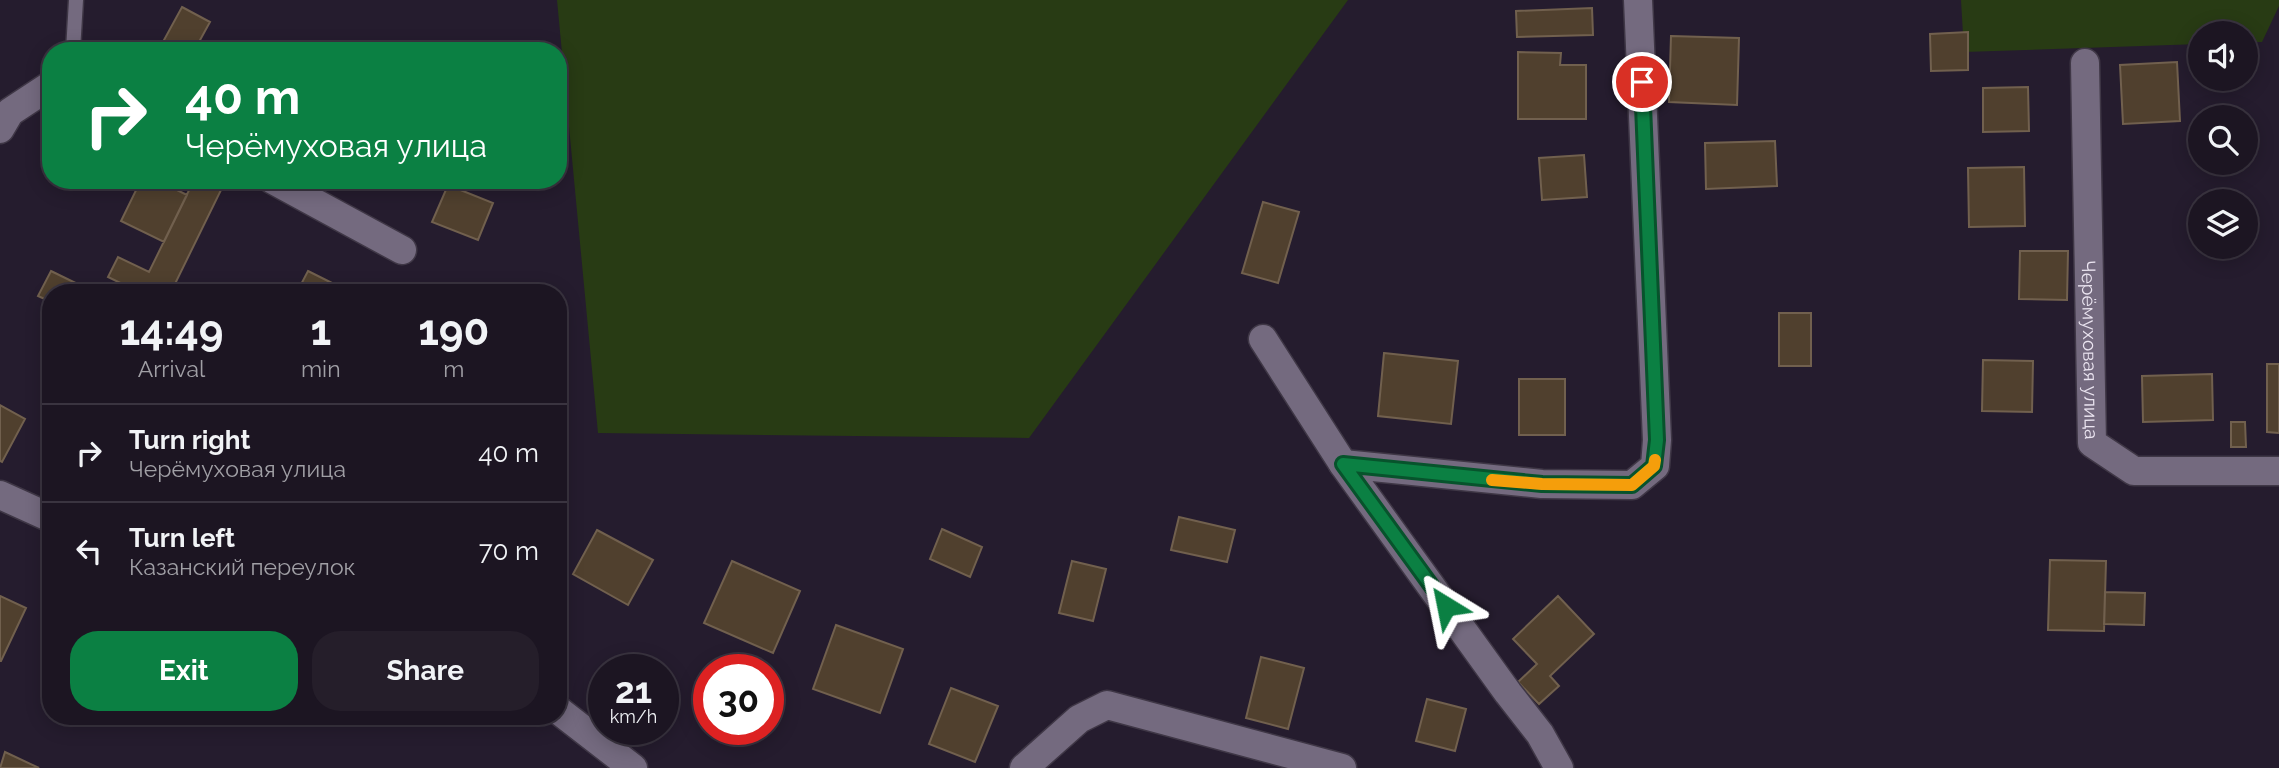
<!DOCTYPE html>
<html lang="en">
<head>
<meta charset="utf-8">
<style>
	body { margin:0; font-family:Raleway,sans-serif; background:#251e2a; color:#f1f3f6; height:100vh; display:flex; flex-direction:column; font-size:26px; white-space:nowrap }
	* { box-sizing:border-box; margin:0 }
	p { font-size:23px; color:#a09fa5 }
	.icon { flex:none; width:38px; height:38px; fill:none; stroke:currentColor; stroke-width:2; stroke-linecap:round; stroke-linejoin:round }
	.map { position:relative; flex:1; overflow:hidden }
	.panel { position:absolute; left:42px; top:284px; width:525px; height:441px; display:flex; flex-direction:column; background:#1c1522; border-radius:28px; box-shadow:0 4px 18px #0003,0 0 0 2px #3a3440 }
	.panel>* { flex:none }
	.guide { position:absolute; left:42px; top:42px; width:525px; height:147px; border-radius:28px; box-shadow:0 4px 18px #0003,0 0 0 2px #3a3440; background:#0b8043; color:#fff; overflow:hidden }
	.tools { position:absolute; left:2188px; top:21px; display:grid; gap:14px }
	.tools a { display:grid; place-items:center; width:70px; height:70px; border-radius:50%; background:#1c1522; box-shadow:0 4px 18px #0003,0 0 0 2px #3a3440; font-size:35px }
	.speed { position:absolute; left:588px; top:654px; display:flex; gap:14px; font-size:35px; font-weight:700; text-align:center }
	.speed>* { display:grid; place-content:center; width:91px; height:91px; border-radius:50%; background:#1c1522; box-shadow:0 4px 18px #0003,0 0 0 2px #3a3440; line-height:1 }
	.speed small { font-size:18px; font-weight:400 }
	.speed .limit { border:10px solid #d22; background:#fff; color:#111 }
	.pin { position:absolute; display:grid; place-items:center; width:60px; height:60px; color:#fff; margin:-30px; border:4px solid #fff; border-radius:50%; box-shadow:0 2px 7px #0007 }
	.me { position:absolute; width:77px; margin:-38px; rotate:325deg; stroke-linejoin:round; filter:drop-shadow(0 0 5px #0008) }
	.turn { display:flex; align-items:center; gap:24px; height:147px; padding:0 28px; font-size:32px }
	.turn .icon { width:91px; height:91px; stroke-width:2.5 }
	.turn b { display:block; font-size:49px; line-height:60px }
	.eta { display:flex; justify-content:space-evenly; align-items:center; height:119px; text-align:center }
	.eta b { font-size:42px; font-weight:700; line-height:49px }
	.button { display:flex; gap:14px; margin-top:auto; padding:14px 28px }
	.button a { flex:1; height:80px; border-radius:28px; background:#0b8043; color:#fff; font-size:28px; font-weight:700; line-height:80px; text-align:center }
	.button a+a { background:#251e2a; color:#f1f3f6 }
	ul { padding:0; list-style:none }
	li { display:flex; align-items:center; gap:21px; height:98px; padding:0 28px; border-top:2px solid #3a3440 }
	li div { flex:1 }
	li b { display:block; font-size:26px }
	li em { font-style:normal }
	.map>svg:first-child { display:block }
	.green { fill:#283b14 }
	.building { fill:#50402e; stroke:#71604e; stroke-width:2 }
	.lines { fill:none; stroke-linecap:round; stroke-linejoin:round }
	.service-casing { stroke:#3f3746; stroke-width:17 }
	.minor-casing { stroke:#3f3746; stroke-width:31 }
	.service { stroke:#746a7f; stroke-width:14 }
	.minor { stroke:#746a7f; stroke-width:28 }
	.route-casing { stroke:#07532c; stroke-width:18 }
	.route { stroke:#0b8043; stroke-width:12 }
	.slow { stroke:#f59e0b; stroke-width:12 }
	.labels { text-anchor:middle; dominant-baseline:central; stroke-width:7; stroke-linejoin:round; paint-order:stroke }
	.street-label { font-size:19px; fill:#ebe5f1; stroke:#251c2e }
</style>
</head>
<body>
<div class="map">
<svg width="2279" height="768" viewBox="0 0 2279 768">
	<rect width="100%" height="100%" fill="#251c2e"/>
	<!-- green -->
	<path class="green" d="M557,0H1348L1029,438L598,433Z
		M1961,0H2279V6L2262,42H2245V33H2200V44L1964,52Z"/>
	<!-- building -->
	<path class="building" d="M182,7L210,22L194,51H158Z
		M1592,8L1593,35L1517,37L1516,11Z
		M1968,32V70L1931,71L1930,34Z
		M1671,36L1739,38L1737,105L1669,102Z
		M1518,52L1561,53L1560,65H1586V119H1518Z
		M2177,62L2180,121L2123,124L2120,65Z
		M2028,87L2029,131L1983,132V88Z
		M1775,141L1777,186L1706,189L1705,143Z
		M1584,155L1587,197L1542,200L1539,158Z
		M2024,167L2025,226L1969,227L1968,168Z
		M141,180H157L187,195L164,242L121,221Z
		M194,180H206L222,188L171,292H139L108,277L118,257L149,272Z
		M448,185L493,203L478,240L432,222Z
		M1263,202L1299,212L1278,283L1242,273Z
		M2020,251H2068L2067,300L2019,299Z
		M51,271L94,292H51V302L38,296Z
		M308,271L350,292H297Z
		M1779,313H1811V366H1779Z
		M1384,353L1458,361L1451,424L1378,416Z
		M1983,360L2033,361L2032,412L1982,411Z
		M2267,364H2279V433L2267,432Z
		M2212,374L2213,420L2143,422L2142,376Z
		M1519,379H1565V435H1519Z
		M0,405L25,419L2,462L0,461Z
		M2231,422H2245L2246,447H2231Z
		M1179,517L1235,530L1227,562L1171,550Z
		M942,529L982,547L970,577L930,559Z
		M597,530L653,560L628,605L573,574Z
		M2050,560L2106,561L2104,631L2048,630Z
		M732,561L800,591L773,653L704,623Z
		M1072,561L1106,569L1093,621L1059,613Z
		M2105,592L2145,593L2144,625L2104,624Z
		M0,596L26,608L1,661H0Z
		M1558,596L1594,634L1550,676L1559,686L1539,704L1518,682L1537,664L1513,639Z
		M836,625L903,649L880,713L813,689Z
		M1261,657L1304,668L1288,729L1246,718Z
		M951,688L998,706L975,762L929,744Z
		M1427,699L1466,709L1455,751L1416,741Z
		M5,752L39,768H0Z"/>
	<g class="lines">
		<!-- service casing -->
		<g class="service-casing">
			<path id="service" d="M73,51L76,0"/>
		</g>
		<!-- minor casing -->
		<g class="minor-casing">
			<g id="minor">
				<path id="s1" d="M2085,63L2092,443L2134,471H2279"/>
				<path d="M0,129L10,112L51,85"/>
				<path d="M273,180L402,250"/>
				<path d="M1263,339L1343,464L1508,693L1540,734L1559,768"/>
				<path d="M1343,464L1542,484L1632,485L1655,466L1657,440L1638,0"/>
				<path d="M0,495L51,518"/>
				<path d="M558,710L633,768"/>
				<path d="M1024,768L1079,719L1107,705L1342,768"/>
			</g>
		</g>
		<!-- service -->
		<use href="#service" class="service"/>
		<!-- minor -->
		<use href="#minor" class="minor"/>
	</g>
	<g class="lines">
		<!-- route casing -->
		<g class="route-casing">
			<path id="route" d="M1446,606L1343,464L1542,484L1632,485L1654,466L1657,440L1642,82"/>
		</g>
		<!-- route -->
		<use href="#route" class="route"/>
		<!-- slow -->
		<path class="slow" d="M1492,480L1542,484L1632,485L1654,466L1655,460"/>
	</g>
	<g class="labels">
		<!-- street labels -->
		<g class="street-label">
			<text stroke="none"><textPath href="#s1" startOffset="287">Черёмуховая улица</textPath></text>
		</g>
	</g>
</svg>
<div class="tools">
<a><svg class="icon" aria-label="sound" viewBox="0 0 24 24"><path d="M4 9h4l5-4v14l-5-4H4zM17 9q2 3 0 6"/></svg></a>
<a><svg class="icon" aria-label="search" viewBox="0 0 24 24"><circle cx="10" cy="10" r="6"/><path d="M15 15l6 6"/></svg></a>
<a><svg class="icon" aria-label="layers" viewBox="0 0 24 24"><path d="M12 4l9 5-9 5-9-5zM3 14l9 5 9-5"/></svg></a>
</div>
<div class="speed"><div>21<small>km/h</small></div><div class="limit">30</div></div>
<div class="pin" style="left:1642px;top:82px;background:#d93025"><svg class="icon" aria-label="arrive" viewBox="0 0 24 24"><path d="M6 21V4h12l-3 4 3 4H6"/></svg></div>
<svg class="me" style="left:1446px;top:606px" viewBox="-20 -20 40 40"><path d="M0-17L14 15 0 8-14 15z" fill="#0b8043" stroke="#fff" stroke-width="4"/></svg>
<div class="guide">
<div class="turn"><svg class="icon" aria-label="right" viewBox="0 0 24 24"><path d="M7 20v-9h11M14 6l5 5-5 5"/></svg><div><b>40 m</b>Черёмуховая улица</div></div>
</div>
<section class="panel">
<div class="eta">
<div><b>14:49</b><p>Arrival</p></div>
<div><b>1</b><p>min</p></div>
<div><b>190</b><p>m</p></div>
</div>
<ul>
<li><svg class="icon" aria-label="right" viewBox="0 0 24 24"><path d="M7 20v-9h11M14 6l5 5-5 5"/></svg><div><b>Turn right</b><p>Черёмуховая улица</p></div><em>40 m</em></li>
<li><svg class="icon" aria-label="left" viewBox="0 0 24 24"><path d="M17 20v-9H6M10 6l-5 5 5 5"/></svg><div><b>Turn left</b><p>Казанский переулок</p></div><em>70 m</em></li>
</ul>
<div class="button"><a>Exit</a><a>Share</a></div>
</section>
</div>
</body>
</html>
